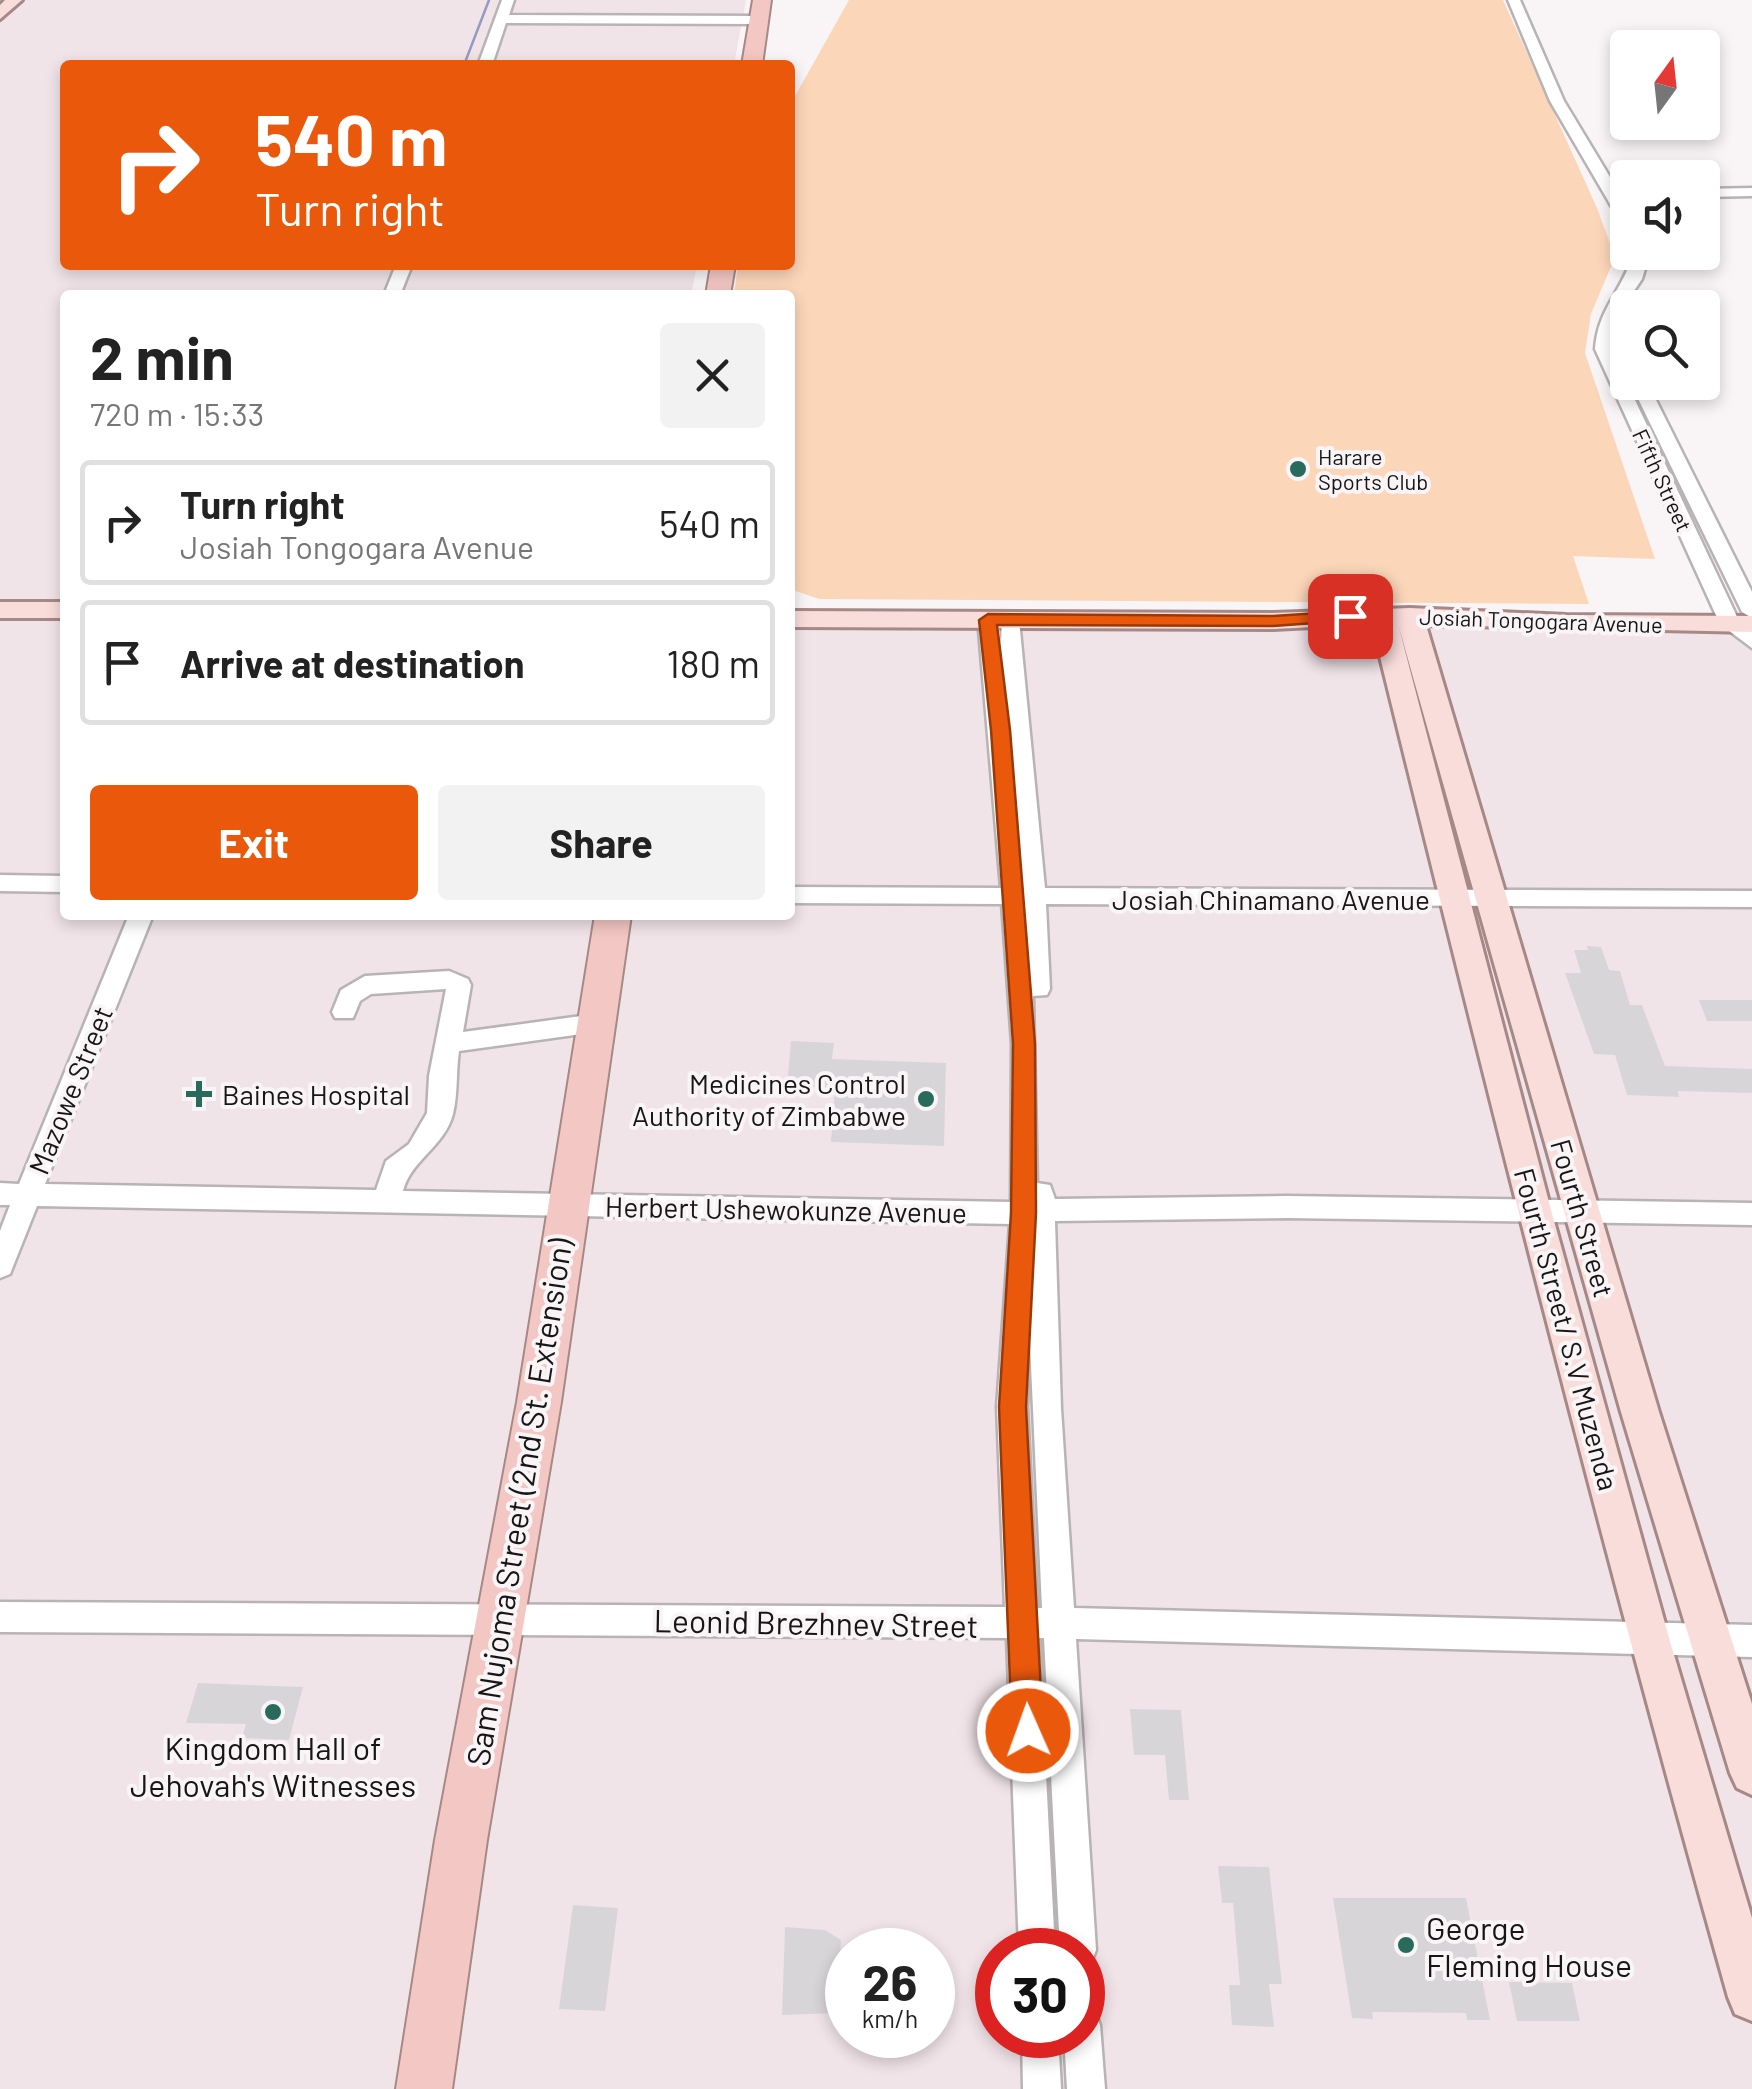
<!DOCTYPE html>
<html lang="en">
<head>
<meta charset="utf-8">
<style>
	body { margin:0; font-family:Barlow,sans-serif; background:#f2f2f2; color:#222; height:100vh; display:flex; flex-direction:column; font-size:38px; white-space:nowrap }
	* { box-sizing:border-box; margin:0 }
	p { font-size:32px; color:#767676 }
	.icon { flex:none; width:55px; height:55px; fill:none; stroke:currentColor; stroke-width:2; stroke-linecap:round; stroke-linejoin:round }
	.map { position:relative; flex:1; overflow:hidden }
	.drawer { position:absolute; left:60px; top:290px; width:735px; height:630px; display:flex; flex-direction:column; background:#fff; border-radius:10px; box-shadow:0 5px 15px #0003 }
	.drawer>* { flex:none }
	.top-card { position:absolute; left:60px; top:60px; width:735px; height:210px; border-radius:10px; box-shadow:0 5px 15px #0003; background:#ea580c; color:#fff; overflow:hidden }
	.needle { width:65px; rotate:15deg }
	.fabs { position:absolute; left:1610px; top:30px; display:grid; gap:20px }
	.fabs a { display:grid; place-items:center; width:110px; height:110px; border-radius:10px; background:#fff; box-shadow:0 5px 15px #0003; font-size:50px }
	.speed { position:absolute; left:825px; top:1928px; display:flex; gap:20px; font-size:50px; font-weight:700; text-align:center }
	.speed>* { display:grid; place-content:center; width:130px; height:130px; border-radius:50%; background:#fff; box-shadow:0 5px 15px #0003; line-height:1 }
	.speed small { font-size:25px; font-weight:400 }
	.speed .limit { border:15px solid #d22; background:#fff; color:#111 }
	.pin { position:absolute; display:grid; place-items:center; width:85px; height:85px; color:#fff; margin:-42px; border-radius:20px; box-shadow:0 5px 15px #0006 }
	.me { position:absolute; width:110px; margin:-55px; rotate:358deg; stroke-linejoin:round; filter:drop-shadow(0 0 8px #0008) }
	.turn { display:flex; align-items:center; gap:35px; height:210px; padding:0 30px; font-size:45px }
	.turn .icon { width:130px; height:130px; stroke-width:2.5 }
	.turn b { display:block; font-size:70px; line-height:85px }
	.round { display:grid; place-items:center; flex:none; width:105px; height:105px; border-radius:10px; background:#f2f2f2 }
	.summary { display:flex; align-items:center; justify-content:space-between; height:170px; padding:0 30px }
	h1 { font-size:60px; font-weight:700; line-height:75px }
	.button { display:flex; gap:20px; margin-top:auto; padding:20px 30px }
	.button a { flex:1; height:115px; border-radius:10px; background:#ea580c; color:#fff; font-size:40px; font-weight:700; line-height:115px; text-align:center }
	.button a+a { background:#f2f2f2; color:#222 }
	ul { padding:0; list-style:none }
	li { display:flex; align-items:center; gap:30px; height:125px; margin:0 20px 15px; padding:0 10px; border:5px solid #e0e0e0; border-radius:10px }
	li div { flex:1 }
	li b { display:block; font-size:38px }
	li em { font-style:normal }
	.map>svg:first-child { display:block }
	.built { fill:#f1e4e9; fill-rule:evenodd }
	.green { fill:#fcd6b9 }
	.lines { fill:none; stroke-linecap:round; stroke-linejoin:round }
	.stream { stroke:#9599c4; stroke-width:2.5 }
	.building { fill:#d8d5d9 }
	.minor-casing { stroke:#b8b3b5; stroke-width:5 }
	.major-casing { stroke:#a68986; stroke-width:6 }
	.highway-casing { stroke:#a68986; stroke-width:4 }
	.minor { fill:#fff; fill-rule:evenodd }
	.major { fill:#f8dddb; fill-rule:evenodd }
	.highway { fill:#f3c7c3; fill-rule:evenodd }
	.route { fill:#ea580c; stroke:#983908; stroke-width:2.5 }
	.poi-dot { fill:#286b5c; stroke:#f9f4f6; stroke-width:4 }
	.labels { text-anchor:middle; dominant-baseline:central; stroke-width:8; stroke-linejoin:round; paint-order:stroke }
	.far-poi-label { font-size:22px; fill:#171516; stroke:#f9f4f6; text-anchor:start }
	.far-street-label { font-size:22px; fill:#171516; stroke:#f9f4f6 }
	.street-label { font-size:28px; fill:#171516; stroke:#f9f4f6 }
	.poi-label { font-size:28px; fill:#171516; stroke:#f9f4f6; text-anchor:end }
	.near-street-label { font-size:32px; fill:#171516; stroke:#f9f4f6 }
	.near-poi-label { font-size:32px; fill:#171516; stroke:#f9f4f6 }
</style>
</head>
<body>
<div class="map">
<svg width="1752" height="2089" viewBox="0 0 1752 2089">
	<rect width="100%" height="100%" fill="#f9f4f6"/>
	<!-- built -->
	<path class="built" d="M0,0H746L734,65H65V265H697L691,295H65V915H790V609L1752,618V2089H0ZM848,1950H932V2035H848ZM998,1950H1082V2035H998Z"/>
	<!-- green -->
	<path class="green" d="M849,0H1503L1597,208L1615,257L1591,314L1585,353L1655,559L1573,556L1589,604L819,599L790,589V295H734L738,265H790V105Z"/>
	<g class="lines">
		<!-- stream -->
		<path class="stream" d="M464,65L489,0"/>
	</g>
	<!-- building -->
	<path class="building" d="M1587,946L1601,947L1609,970L1620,971L1630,1005H1642L1665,1066L1752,1069V1093L1678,1091L1679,1097L1627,1095L1615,1055L1594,1054L1565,973H1581L1574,950H1588Z
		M1699,1000H1752V1021H1707Z
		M791,1041L834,1043L832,1059L946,1063L944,1146L831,1142L835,1088L787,1086Z
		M198,1683L303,1687L289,1740L242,1738L246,1724L186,1723Z
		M1130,1709L1181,1710L1189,1800H1169L1165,1755H1134Z
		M1218,1866L1269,1867L1282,1984H1269L1274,2027L1232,2025L1229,1985H1240L1233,1903H1222Z
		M1333,1898H1466L1490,2020H1467L1466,2013L1372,2012L1373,2019L1352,2018Z
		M573,1905L618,1908L605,2011L559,2009Z
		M785,1927L825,1930L841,1940L837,2013L782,2015Z
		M1509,1982L1572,1983L1580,2021H1517Z"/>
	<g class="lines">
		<!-- minor casing -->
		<g class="minor-casing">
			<path id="minor" d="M502,0H514L509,15L759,16L765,20L759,24L506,23L492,65H478Z
				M1508,0H1520L1564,101L1628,207V225L1620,221L1550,101Z
				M1752,188V196L1702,197V189Z
				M1634,252H1650L1642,279L1621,310L1628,367L1620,362L1612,344L1611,349L1739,621L1752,632V648L1720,624L1595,349C1598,308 1622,292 1634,252Z
				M396,265H412L400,295H384Z
				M1630,382H1647L1752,592V618L1742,612Z
				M988,613L998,619L1001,644L1002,616L1009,614L1019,620L1045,888L1752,891V907L1046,904L1050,989L1047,995L1033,996L1037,1183L1050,1185L1055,1199L1287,1196L1752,1203V1225L1287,1218L1055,1221L1061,1408L1074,1608L1752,1625V1657L1076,1639L1096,1950L1091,1963L1082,1966V1950H1060L1044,1638H1039L1055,1950H1019L1007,1638L0,1632V1602L1005,1607L997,1407L1010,1224L37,1206L10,1274L0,1278V1231L10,1205H0V1183L19,1184L129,915H153L45,1184L376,1190L386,1161L409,1144L427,1113L429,1076L446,989L371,994L360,1001L353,1018H335L332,1012L341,990L365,976L449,971L468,979L471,985L463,1032L596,1014L605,1016L608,1023L605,1030L596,1032L459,1051C456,1071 458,1094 453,1114C445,1146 410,1161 403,1191L1011,1202L1012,1044L1002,904L790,903V887L1001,888L978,619ZM1030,1343L1042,1608H1037L1027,1407Z
				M0,875L65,876V892L0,891Z
				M1082,2007L1095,2012L1100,2025L1105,2089H1067L1064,2035H1082Z
				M1022,2035H1058L1061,2089H1023Z"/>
		</g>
		<!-- major casing -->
		<g class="major-casing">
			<path id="major" d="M5,0H22L0,19V5Z
				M0,602H65V618H0Z
				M1410,608L1566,615L1752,616V632L1426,625L1659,1412L1752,1704V1795L1737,1788L1730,1773L1621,1412L1398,624L1551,1210L1669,1638L1752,1918V2021L1735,2014L1728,1997C1600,1542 1485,1084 1372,624L1273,629L790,627V611L1273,613Z"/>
		</g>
		<!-- highway casing -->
		<g class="highway-casing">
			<path id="highway" d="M753,0H771L762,65H742Z
				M711,265H735L730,295H706Z
				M595,915H631L561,1402L487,1840L452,2089H396L435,1840L517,1402Z"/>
		</g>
		<!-- minor -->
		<use href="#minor" class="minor"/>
		<!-- major -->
		<use href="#major" class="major"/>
		<!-- highway -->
		<use href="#highway" class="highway"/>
	</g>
	<!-- route -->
	<path class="route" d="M1350,611L1359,616L1357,620L1273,626L997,625L1010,730L1035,1044L1036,1213L1026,1407L1043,1731L1038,1741L1028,1746L1017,1741L1012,1731L999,1407L1011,1213L1013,1044L991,730L979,620L988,614L1273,616Z"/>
	<!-- markers -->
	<g class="poi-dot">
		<circle cx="1298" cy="469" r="10"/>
		<path d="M194 1079h10v10h10v10h-10v10h-10v-10h-10v-10h10z"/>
		<circle cx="926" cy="1099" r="10"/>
		<circle cx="273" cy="1712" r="10"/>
		<circle cx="1406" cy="1945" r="10"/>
	</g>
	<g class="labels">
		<!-- far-poi labels -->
		<g class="far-poi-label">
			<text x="1318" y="456">Harare<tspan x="1318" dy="25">Sports Club</tspan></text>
		</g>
		<!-- far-street labels -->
		<g class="far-street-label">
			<text transform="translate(1663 480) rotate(65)">Fifth Street</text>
			<text transform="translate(1541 620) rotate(2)">Josiah Tongogara Avenue</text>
		</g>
		<!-- street labels -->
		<g class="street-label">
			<text x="1271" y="899">Josiah Chinamano Avenue</text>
			<text transform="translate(70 1090) rotate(-68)">Mazowe Street</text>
			<text transform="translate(786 1209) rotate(1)">Herbert Ushewokunze Avenue</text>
			<text transform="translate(1583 1218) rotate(74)">Fourth Street</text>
			<text transform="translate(1567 1329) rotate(75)">Fourth Street/ S.V Muzenda</text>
		</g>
		<!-- poi labels -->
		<g class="poi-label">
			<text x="906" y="1083">Medicines Control<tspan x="906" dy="32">Authority of Zimbabwe</tspan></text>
			<text x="222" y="1094" text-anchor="start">Baines Hospital</text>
		</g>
		<!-- near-street labels -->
		<g class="near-street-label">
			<text transform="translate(518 1502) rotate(-81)">Sam Nujoma Street (2nd St. Extension)</text>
			<text transform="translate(816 1622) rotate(1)">Leonid Brezhnev Street</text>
		</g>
		<!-- near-poi labels -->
		<g class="near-poi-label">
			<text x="273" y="1747">Kingdom Hall of<tspan x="273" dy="37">Jehovah's Witnesses</tspan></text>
			<text x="1426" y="1927" text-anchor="start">George<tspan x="1426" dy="37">Fleming House</tspan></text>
		</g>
	</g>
</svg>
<div class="fabs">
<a><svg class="needle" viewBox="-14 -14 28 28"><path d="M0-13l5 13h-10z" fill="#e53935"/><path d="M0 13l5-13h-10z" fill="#767676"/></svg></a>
<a><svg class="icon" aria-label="sound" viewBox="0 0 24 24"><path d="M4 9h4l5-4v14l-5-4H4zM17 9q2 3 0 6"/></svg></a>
<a><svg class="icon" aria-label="search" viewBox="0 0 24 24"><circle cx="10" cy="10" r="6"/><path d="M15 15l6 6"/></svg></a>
</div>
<div class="speed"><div>26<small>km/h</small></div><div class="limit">30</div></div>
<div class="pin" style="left:1350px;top:616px;background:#d93025"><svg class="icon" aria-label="arrive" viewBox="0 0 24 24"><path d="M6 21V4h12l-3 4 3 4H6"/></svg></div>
<svg class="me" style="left:1028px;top:1731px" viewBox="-20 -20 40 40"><circle r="17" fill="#ea580c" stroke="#fff" stroke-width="3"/><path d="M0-11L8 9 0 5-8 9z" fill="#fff"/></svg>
<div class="top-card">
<div class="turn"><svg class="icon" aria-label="right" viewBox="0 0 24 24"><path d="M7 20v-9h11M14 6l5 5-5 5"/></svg><div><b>540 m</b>Turn right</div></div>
</div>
<section class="drawer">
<div class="summary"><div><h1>2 min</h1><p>720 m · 15:33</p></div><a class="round"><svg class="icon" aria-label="close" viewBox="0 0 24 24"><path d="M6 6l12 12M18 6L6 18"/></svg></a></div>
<ul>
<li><svg class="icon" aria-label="right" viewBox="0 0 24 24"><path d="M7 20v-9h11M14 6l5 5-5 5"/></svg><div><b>Turn right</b><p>Josiah Tongogara Avenue</p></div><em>540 m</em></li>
<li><svg class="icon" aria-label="arrive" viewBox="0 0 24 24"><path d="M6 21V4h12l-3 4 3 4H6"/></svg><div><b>Arrive at destination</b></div><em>180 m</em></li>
</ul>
<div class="button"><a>Exit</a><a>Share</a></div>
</section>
</div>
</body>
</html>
